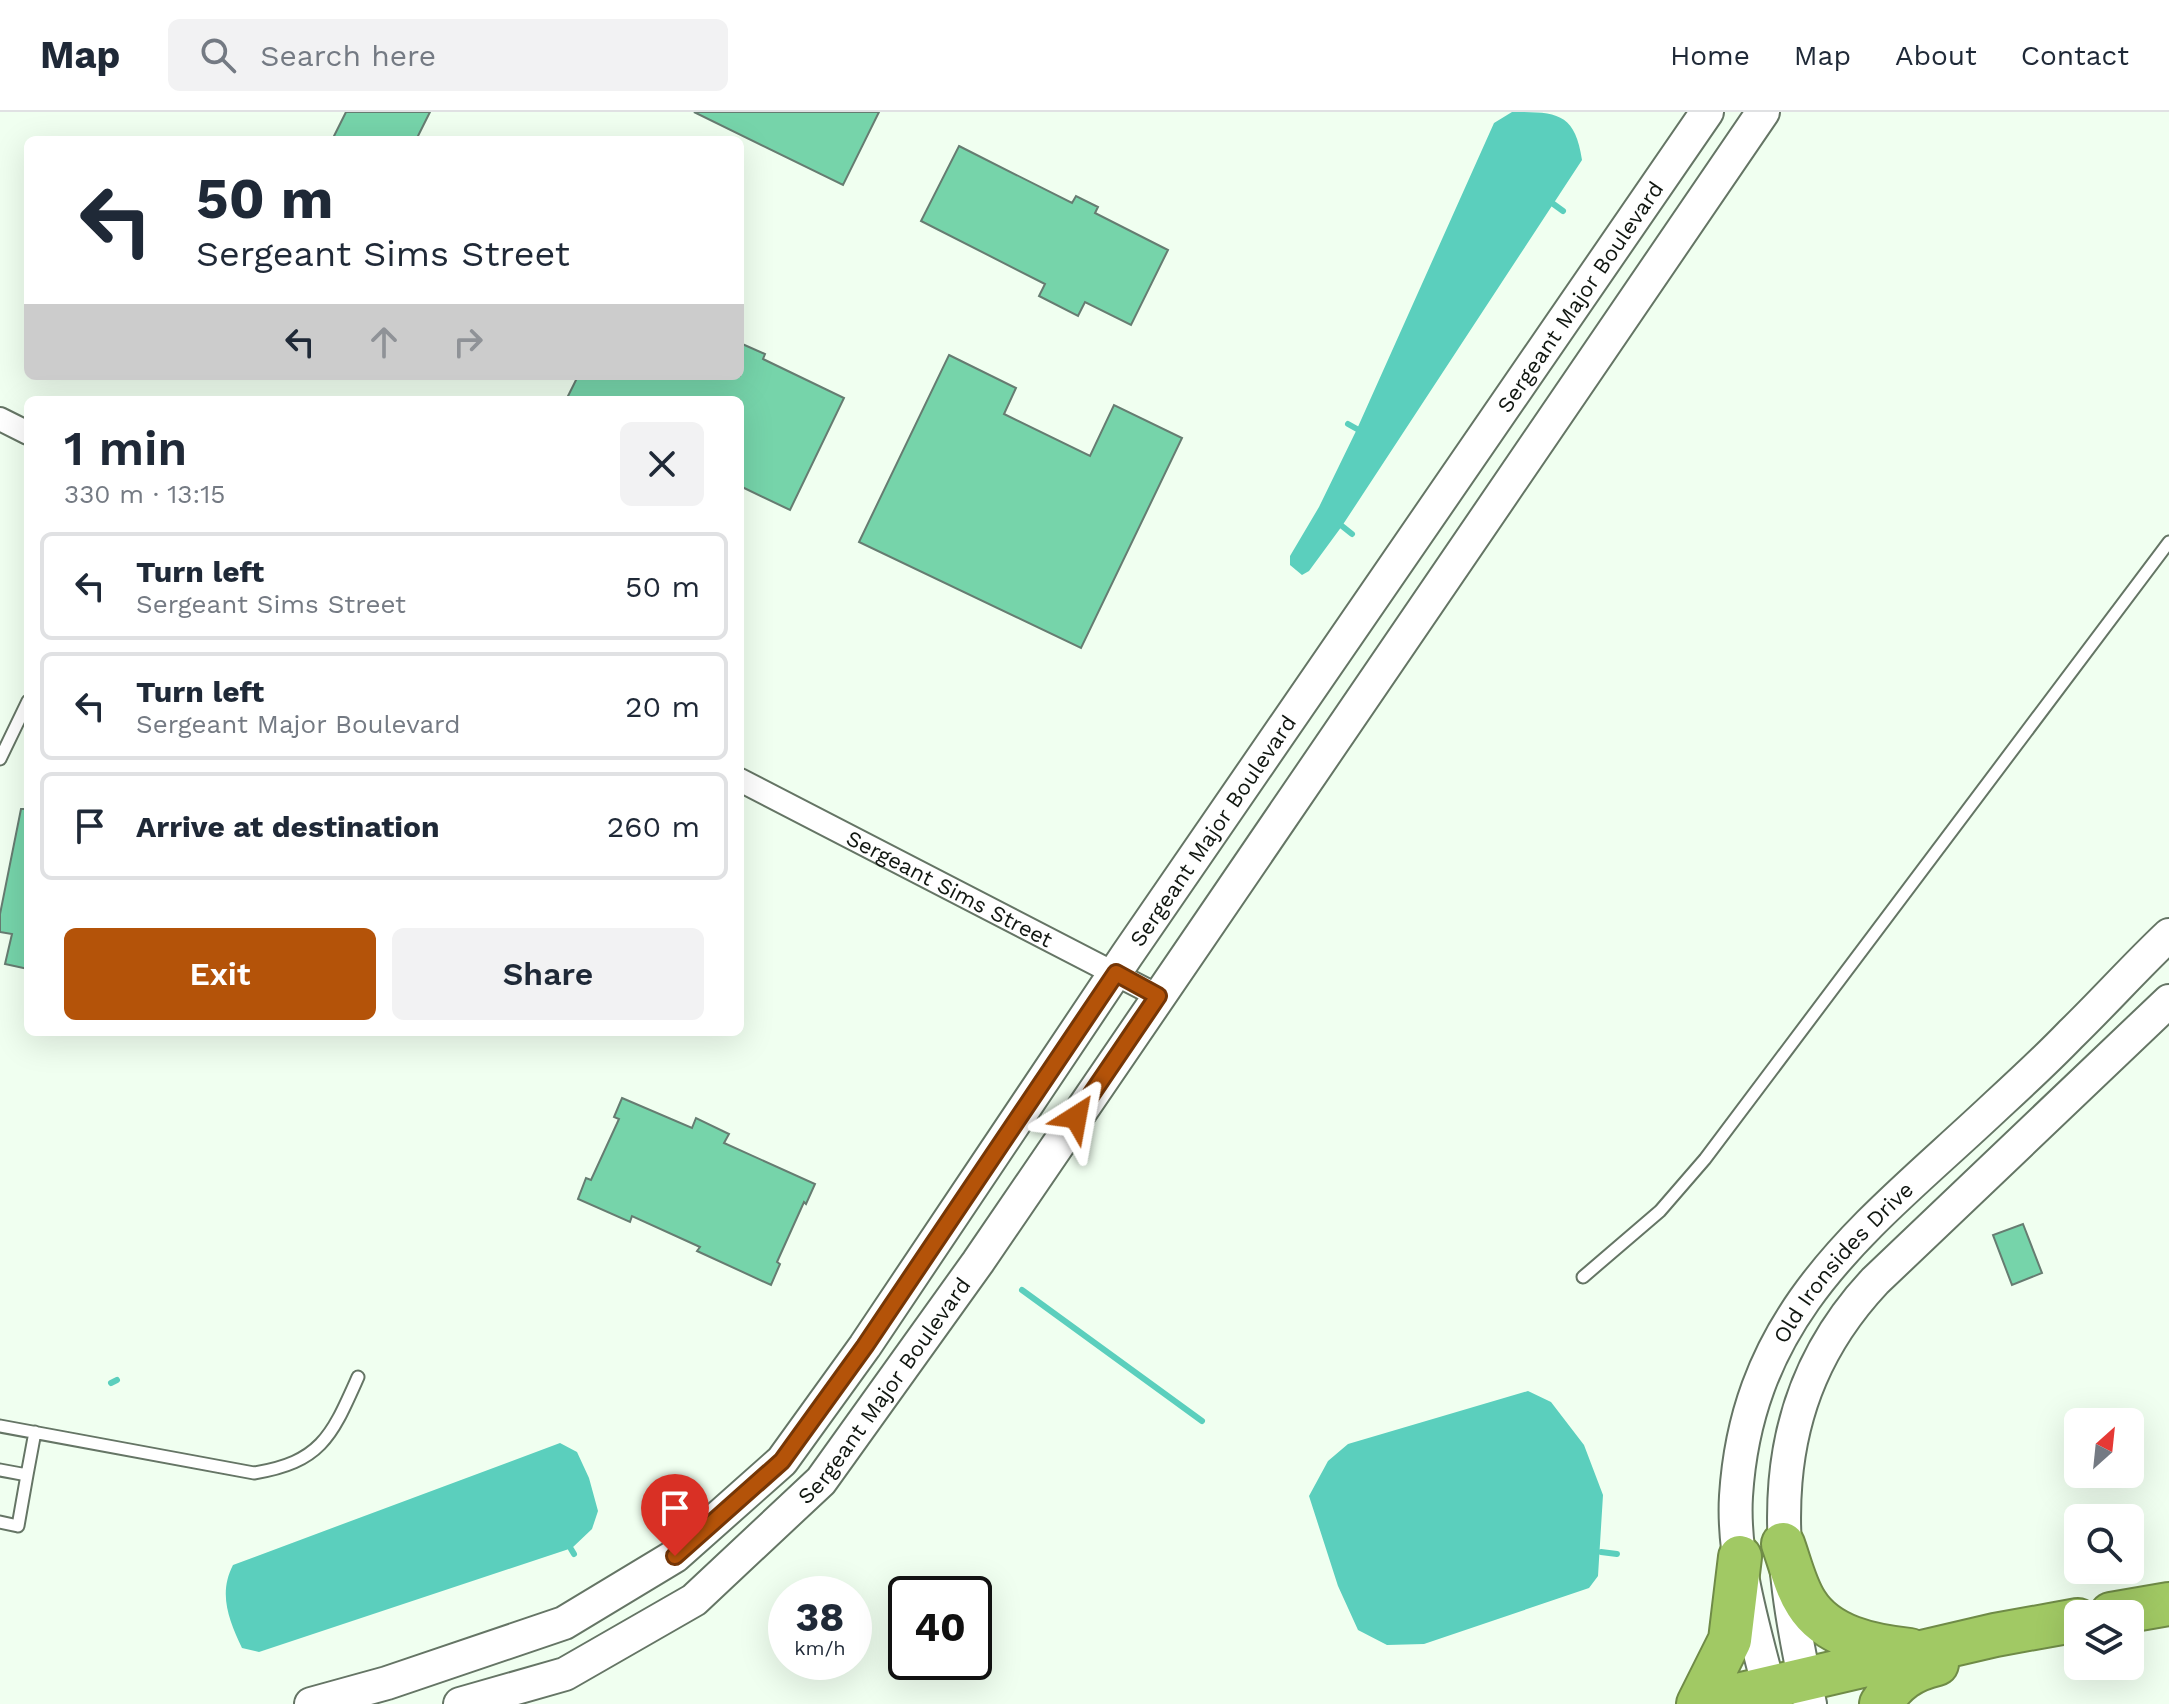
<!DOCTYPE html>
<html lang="en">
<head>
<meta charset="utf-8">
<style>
	body { margin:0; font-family:"Work Sans",sans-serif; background:#f2f2f3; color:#1f2937; height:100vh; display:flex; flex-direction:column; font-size:30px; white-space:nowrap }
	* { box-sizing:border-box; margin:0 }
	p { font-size:26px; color:#747a83 }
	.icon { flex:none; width:44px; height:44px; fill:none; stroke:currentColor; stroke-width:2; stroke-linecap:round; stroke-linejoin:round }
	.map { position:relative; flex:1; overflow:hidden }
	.side { position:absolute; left:24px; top:284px; width:720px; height:640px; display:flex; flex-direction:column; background:#fff; border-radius:12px; box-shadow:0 8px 32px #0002 }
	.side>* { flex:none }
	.top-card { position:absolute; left:24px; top:24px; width:720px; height:244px; border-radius:12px; box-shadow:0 8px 32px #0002; background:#fff; color:#1f2937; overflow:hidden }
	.needle { width:52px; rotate:27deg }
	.buttons { position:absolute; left:2064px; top:1296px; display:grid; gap:16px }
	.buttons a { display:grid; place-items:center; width:80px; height:80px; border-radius:12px; background:#fff; box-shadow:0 8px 32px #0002; font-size:40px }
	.speed { position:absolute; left:768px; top:1464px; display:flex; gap:16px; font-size:40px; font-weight:700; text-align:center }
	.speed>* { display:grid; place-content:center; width:104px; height:104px; border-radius:50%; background:#fff; box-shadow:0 8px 32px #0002; line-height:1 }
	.speed small { font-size:20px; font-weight:400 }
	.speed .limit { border:4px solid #111; border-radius:12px; background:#fff; color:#111 }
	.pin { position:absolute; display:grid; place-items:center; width:68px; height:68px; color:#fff; margin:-82px -34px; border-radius:50% 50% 50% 0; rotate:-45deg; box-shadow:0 0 8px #0007 }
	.pin .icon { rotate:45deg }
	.me { position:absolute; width:88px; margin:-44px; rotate:34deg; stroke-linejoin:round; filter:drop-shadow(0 0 6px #0008) }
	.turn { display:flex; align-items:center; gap:28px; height:168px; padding:0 40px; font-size:36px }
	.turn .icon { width:104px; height:104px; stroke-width:2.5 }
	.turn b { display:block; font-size:56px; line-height:68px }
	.lanes { display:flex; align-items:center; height:76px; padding:0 40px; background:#0003; justify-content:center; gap:40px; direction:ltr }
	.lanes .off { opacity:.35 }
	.round { display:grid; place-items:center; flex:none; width:84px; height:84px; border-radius:12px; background:#f2f2f3 }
	.summary { display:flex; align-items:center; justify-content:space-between; height:136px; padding:0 40px }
	h1 { font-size:48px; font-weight:600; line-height:60px }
	.cta { display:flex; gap:16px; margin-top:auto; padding:16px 40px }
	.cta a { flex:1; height:92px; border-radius:12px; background:#b45309; color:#fff; font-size:32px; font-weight:600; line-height:92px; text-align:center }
	.cta a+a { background:#f2f2f3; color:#1f2937 }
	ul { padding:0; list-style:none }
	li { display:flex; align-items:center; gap:24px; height:108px; margin:0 16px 12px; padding:0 24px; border:4px solid #e0e1e3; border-radius:12px }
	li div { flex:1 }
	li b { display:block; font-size:30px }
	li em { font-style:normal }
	header { display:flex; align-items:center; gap:48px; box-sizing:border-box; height:112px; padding:0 40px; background:#fff; border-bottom:2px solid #e0e1e3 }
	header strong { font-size:38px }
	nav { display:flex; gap:44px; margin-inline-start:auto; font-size:28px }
	.search { width:560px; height:72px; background:#f2f2f3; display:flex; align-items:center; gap:20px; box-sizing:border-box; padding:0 28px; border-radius:12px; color:#747a83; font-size:30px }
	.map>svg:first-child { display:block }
	.water { fill:#5bcfbd }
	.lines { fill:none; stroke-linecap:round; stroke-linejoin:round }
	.stream { stroke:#5bcfbd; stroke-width:6 }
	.building { fill:#76d4aa; stroke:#667c71; stroke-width:2 }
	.lane-casing { stroke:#657565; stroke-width:15 }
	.street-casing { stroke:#657565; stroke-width:26 }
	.secondary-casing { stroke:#657565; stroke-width:36 }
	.highway-casing { stroke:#6f8b47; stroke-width:46 }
	.lane { stroke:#fff; stroke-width:11 }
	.street { stroke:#fff; stroke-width:22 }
	.secondary { stroke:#fff; stroke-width:32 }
	.highway { stroke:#a1c964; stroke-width:42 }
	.route-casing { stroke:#753606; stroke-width:20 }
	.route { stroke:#b45309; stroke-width:14 }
	.labels { text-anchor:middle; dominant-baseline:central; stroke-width:7; stroke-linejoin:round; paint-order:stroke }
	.street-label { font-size:22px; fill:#111711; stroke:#fff }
</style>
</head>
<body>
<header>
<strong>Map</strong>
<div class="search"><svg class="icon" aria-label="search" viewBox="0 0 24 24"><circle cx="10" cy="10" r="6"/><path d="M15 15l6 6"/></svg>Search here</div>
<nav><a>Home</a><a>Map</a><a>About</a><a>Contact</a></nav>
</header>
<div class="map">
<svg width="2169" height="1592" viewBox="0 0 2169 1592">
	<rect width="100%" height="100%" fill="#f0fff0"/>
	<!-- water -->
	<path class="water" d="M1512,0C1556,0 1575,0 1582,48L1342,414L1309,459L1302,463L1290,453V444L1319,395L1357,317L1494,11Z
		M1528,1279L1551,1290L1584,1333L1603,1383L1598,1464L1589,1476L1424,1532L1387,1533L1358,1518L1338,1474L1309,1384L1328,1349L1348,1332Z
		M560,1331L577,1340L589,1366L598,1399L592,1417L572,1436L259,1540L242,1536C229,1508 218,1482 233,1453Z"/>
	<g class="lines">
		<!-- stream -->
		<path class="stream" d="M1552,91L1563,99
			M1348,312L1357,317
			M1342,414L1352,422
			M1022,1178L1202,1309
			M111,1271L117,1268
			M571,1437L574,1442
			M1601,1440L1617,1442"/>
	</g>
	<!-- building -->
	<path class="building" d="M346,0H430L416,28H332Z
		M694,0H879L843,73Z
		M959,34L1072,91L1076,84L1098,95L1095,101L1168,138L1131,213L1085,190L1078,204L1039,184L1045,172L921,109Z
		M740,231L765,242L763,247L844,286L790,398L740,374V288H566L578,264H740Z
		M949,243L1016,276L1004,302L1090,344L1114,293L1182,326L1081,536L859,430Z
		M21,697H28V857L5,852L12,822L0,820V802Z
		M622,986L692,1016L696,1006L729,1022L724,1031L815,1072L806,1092L804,1090L777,1150L780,1152L771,1173L697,1139L700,1135L632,1104L630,1110L578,1087L586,1066L591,1068L619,1007L614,1005Z
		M2023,1112L2042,1161L2012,1173L1993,1123Z"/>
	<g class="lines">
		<!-- lane casing -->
		<g class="lane-casing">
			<path id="lane" d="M0,647L28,589
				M1583,1165L1660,1099L1705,1047L2169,430
				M0,1314L254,1361C322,1350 332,1323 358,1265
				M0,1358L27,1363L18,1414L0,1410
				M27,1363L35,1320"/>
		</g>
		<!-- street casing -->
		<g class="street-casing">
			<g id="street">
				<path d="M0,307L28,321"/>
				<path id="s1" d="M740,668L1158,884"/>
			</g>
		</g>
		<!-- secondary casing -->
		<g class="secondary-casing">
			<g id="secondary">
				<path id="s2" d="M311,1592L387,1571L564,1511L675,1444L782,1349L865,1234L1127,843L1707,0"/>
				<path id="s3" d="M460,1592L565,1562L694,1488L821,1369L978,1150L1763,0"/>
				<path id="s4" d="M1773,1592C1757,1526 1732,1451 1736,1384C1748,1195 1871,1112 1997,993C2022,970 2047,947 2071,922C2104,890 2135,855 2169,823"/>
				<path d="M1810,1592C1775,1438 1758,1294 1875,1169L2169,889"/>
			</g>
		</g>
		<!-- highway casing -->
		<g class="highway-casing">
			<path id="highway" d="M1783,1432C1790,1451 1795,1474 1806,1491C1827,1525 1872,1534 1910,1538
				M2111,1502L2169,1492
				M1698,1592L1730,1528L1740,1445
				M1699,1592L1995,1523L2078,1508
				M1881,1592C1895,1569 1911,1558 1937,1552"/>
		</g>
		<!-- lane -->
		<use href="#lane" class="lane"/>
		<!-- street -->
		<use href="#street" class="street"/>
		<!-- secondary -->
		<use href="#secondary" class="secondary"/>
		<!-- highway -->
		<use href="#highway" class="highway"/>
	</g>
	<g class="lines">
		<!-- route casing -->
		<g class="route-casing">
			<path id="route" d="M675,1444L782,1349L865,1234L1116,861L1158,884L1076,1005"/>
		</g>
		<!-- route -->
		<use href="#route" class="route"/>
	</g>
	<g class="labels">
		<!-- street labels -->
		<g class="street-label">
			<text stroke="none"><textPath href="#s2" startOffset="1950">Sergeant Major Boulevard</textPath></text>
			<text stroke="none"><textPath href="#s2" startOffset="1302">Sergeant Major Boulevard</textPath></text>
			<text stroke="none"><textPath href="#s1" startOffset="236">Sergeant Sims Street</textPath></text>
			<text stroke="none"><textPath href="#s4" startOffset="476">Old Ironsides Drive</textPath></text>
			<text stroke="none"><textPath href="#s3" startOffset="542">Sergeant Major Boulevard</textPath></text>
		</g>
	</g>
</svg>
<div class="buttons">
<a><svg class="needle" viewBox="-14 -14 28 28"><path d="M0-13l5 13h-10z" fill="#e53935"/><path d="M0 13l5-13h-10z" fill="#747a83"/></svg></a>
<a><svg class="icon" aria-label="search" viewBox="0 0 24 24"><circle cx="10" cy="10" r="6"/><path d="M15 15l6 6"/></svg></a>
<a><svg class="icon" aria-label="layers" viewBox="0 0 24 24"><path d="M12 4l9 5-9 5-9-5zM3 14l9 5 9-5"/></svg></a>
</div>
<div class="speed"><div>38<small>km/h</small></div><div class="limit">40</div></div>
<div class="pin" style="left:675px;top:1444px;background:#d93025"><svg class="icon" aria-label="arrive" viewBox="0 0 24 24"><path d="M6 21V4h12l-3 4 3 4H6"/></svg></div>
<svg class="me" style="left:1076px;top:1005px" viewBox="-20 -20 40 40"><path d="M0-17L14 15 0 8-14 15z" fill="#b45309" stroke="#fff" stroke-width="4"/></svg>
<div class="top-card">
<div class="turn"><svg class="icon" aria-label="left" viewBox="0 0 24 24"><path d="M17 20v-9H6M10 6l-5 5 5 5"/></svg><div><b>50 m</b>Sergeant Sims Street</div></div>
<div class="lanes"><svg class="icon" aria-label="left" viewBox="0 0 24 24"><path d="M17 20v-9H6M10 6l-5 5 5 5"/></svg><svg class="icon off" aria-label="ahead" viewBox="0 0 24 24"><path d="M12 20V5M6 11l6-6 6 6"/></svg><svg class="icon off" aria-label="right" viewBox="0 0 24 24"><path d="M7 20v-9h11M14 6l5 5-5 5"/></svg></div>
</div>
<section class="side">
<div class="summary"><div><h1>1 min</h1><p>330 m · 13:15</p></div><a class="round"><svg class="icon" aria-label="close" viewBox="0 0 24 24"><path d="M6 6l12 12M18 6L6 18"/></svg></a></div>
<ul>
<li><svg class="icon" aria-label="left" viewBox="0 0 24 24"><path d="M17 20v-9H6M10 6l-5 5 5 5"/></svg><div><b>Turn left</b><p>Sergeant Sims Street</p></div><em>50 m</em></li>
<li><svg class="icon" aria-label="left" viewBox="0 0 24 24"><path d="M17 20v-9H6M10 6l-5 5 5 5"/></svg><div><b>Turn left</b><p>Sergeant Major Boulevard</p></div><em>20 m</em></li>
<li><svg class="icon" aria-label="arrive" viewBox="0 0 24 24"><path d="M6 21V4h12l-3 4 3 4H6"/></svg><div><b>Arrive at destination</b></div><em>260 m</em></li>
</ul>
<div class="cta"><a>Exit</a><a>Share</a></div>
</section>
</div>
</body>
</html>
